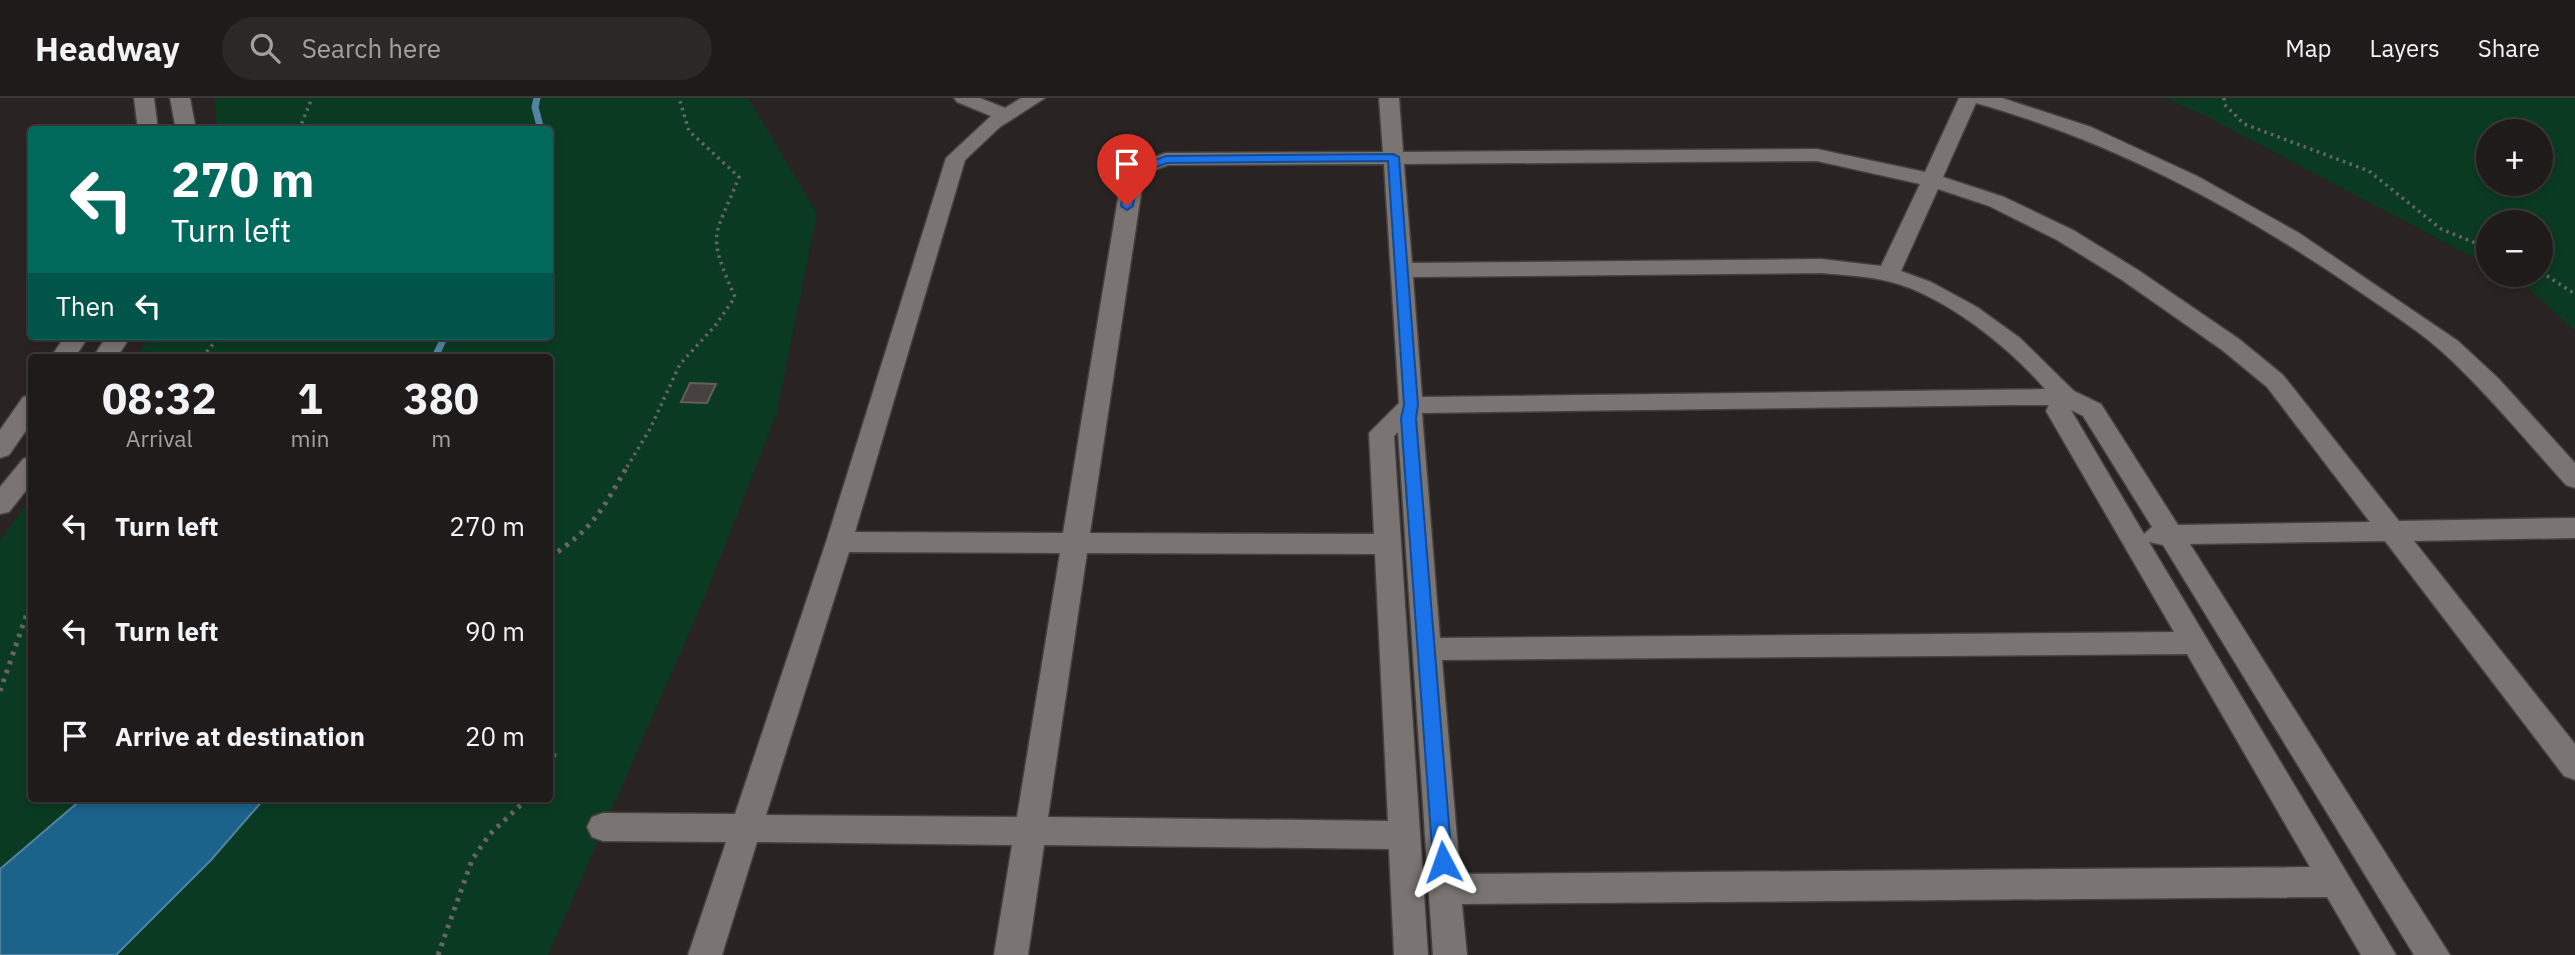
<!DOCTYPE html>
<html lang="en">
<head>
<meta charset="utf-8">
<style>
	body { margin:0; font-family:"IBM Plex Sans",sans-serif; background:#2c2827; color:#f1f3f6; height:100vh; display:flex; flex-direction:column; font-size:26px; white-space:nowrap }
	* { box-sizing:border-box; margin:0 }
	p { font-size:23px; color:#a1a1a2 }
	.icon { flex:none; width:38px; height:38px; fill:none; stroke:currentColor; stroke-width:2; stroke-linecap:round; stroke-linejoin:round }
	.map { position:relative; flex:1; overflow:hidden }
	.drawer { position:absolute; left:28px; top:256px; width:525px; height:448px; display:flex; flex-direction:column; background:#1f1b1a; border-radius:7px; box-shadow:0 4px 10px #0003,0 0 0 2px #3c3939 }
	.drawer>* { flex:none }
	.banner { position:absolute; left:28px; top:28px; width:525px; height:214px; border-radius:7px; box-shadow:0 4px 10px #0003,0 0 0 2px #3c3939; background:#00695c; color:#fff; overflow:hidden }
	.buttons { position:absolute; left:2476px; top:21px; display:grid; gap:14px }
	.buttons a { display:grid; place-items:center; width:77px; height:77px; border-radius:50%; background:#1f1b1a; box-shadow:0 4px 10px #0003,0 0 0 2px #3c3939; font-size:35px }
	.pin { position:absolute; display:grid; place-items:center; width:60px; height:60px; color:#fff; margin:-72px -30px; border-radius:50% 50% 50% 0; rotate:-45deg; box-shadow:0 0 7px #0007 }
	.pin .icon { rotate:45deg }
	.me { position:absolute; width:77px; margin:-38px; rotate:356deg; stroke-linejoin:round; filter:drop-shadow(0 0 5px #0008) }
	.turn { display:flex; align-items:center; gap:24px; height:147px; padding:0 28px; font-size:32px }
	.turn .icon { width:91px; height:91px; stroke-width:2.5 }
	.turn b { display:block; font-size:49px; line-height:60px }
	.then { display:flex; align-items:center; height:66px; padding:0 28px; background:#0003; gap:14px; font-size:26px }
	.eta { display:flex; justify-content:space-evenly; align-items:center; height:119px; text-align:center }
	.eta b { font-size:42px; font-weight:700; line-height:49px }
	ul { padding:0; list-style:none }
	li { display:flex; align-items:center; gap:21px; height:105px; padding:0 28px }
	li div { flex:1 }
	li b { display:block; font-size:26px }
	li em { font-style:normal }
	header { display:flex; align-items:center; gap:42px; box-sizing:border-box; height:98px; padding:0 35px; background:#1f1b1a; border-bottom:2px solid #3c3939 }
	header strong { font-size:33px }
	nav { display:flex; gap:38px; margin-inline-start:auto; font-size:24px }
	.search { width:490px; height:63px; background:#2c2827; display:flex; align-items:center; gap:18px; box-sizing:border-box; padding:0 24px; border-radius:38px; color:#a1a1a2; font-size:26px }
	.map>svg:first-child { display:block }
	.green { fill:#0a3a22; fill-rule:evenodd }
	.water { fill:#1b638b; stroke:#5284a0; stroke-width:2 }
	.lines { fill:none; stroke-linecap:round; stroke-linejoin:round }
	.stream { stroke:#5284a0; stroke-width:7 }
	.building { fill:#464140; stroke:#635d5c; stroke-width:2 }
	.minor-casing { stroke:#44413f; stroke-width:3 }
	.path-far1 { stroke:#696564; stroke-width:3.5; stroke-dasharray:2.5 4.5; stroke-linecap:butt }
	.path { stroke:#696564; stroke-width:5; stroke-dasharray:3.5 6; stroke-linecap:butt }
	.minor { fill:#7a7472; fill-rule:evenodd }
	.route { fill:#1a73e8; stroke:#114b97; stroke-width:2 }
</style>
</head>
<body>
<header>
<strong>Headway</strong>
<div class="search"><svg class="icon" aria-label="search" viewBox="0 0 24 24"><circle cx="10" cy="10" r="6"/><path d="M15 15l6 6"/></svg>Search here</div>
<nav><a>Map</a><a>Layers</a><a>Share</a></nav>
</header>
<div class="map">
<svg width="2575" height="857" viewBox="0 0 2575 857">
	<rect width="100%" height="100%" fill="#292423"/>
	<!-- green -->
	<path class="green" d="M215,0H748L817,116L776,317L705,498L548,857H0V443L31,400L32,700H550V259H136L151,238H550V32L217,31Z
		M2165,0H2575V233L2525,187L2506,177H2541V124H2488V167L2206,18ZM2488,33H2541V86H2488Z"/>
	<!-- water -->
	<path class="water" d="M83,700H265L211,762L116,857H0V771Z"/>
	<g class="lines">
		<!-- stream -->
		<path class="stream" d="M537,0L535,9L541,32
			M435,259L445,238"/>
	</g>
	<!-- building -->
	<path class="building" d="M690,285L716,286L707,305L681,304Z"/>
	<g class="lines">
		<!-- minor casing -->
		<g class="minor-casing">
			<path id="minor" d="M134,0H154L158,32H138Z
				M170,0H190L196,32H176Z
				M954,0H980L1005,10L1021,0H1045L1000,29L965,62L855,434L1063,435L1121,82L1129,68L1166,55L1383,54L1379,0H1399L1403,54L1817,51L1925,74L1959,0H2002L2091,29L2197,78L2299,135L2458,243L2498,280L2575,365V390L2566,387C2528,345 2492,301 2451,262C2423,235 2389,214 2357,192C2239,111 2114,44 1976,5L1943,79L2004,99L2073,132L2138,172L2239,241L2283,277L2399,423L2575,420V440L2414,443L2575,646V682L2564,678L2385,443L2190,446L2450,857H2414L2163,447L2149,444L2396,857H2361L2327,799L1462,806L1467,857H1433L1398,334L1394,338L1428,857H1394L1389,751L1044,747L1028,857H994L1012,747L757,744L722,857H688L726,744L603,743L592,739L587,729L592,719L603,715L735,716L826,444L946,60L991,18L957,4ZM1817,63L1920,86L1881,168L1821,161L1412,165L1404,66ZM1384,66L1399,305L1369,335L1374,436L1090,435L1144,76L1168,67ZM1938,91L1989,108L2057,142L2122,182L2222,252L2267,289L2370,424L2178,427L2101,306L2074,293L2020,240L1977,209L1931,184L1901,173ZM1821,175C1844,177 1868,178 1891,184C1945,198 2009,249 2045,291L1422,299L1413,179ZM2013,307H2049L2046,313L2174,534L1440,540L1422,315ZM2071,312L2083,318L2152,429L2144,436ZM849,454L1060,455L1017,719L766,717ZM1087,455L1375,456L1388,723L1048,719ZM2187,556L2310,769L1460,776L1442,562Z
				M65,238H89L75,259H51Z
				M107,238H131L117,259H93Z
				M32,297V324L9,357L0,360V332L23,299Z
				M32,358V385L9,414L0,416V389L23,361Z"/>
		</g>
		<!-- path-far1 -->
		<path class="path-far1" d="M2224,0V6L2244,26L2369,73L2441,131L2488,150
			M299,32L312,0
			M2541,174L2575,196
			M202,259L220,238
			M627,369L650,331L680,266L715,228L735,199C706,133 714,142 739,79L689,33L679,0"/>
		<!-- path -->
		<path class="path" d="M550,459C594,430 602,412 628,367
			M0,593L32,501
			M550,647L554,657L550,667
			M438,857L472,762L489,737L528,700"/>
		<!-- minor -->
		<use href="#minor" class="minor"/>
	</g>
	<!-- route -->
	<path class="route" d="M1393,56L1399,59L1418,307L1416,320L1452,764L1450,770L1443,773L1436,770L1433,764L1401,320L1404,307L1388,63L1167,65L1141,75L1137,82L1133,108L1127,112L1121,108L1125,82L1132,70L1166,58Z"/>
</svg>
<div class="buttons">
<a>+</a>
<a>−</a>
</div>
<div class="pin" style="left:1127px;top:108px;background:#d93025"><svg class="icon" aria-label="arrive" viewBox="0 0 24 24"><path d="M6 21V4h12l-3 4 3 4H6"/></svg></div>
<svg class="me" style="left:1443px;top:764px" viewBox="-20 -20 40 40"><path d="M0-17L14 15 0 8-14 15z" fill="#1a73e8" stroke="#fff" stroke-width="4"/></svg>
<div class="banner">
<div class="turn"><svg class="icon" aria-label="left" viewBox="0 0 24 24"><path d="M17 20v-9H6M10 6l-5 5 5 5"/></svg><div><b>270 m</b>Turn left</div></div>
<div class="then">Then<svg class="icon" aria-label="left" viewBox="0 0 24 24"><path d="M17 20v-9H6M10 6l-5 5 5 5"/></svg></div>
</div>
<section class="drawer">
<div class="eta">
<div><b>08:32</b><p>Arrival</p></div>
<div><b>1</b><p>min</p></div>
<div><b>380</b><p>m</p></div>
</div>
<ul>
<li><svg class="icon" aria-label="left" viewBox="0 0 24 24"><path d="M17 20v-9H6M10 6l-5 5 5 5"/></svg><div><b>Turn left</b></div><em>270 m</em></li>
<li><svg class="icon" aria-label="left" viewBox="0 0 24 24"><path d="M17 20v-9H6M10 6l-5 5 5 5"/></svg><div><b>Turn left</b></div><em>90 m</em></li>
<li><svg class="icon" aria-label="arrive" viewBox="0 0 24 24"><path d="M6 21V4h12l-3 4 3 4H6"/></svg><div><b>Arrive at destination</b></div><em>20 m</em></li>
</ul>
</section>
</div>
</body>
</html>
